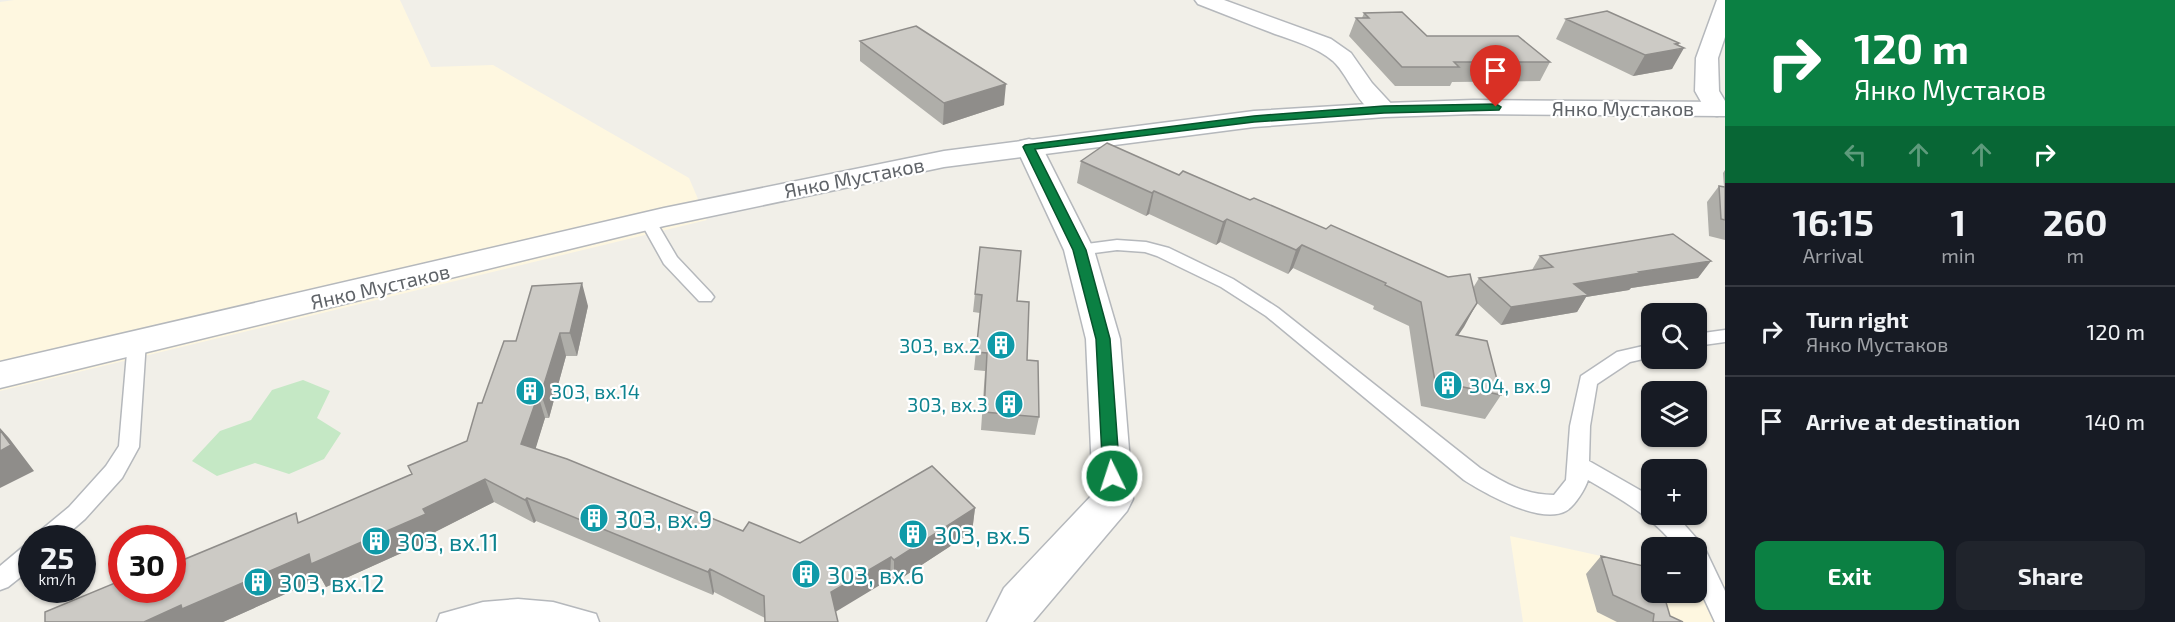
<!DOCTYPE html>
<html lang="en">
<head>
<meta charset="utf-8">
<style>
	body { margin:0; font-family:"Exo 2",sans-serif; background:#20242c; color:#f1f3f6; height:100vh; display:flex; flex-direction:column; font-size:22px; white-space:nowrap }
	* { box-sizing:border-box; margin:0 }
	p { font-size:20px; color:#9ea1a6 }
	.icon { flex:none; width:33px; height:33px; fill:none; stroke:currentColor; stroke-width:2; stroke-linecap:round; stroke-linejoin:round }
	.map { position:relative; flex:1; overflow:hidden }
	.details { display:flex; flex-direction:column; background:#171b24; width:450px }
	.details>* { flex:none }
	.top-card { background:#0b8043; color:#fff; overflow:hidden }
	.controls { position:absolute; left:1641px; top:303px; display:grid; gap:12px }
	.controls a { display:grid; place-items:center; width:66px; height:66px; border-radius:12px; background:#171b24; box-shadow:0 2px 4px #0004; font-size:30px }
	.speed { position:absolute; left:18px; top:525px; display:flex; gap:12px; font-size:30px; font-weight:700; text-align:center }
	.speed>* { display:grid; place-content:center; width:78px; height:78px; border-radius:50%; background:#171b24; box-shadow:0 2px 4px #0004; line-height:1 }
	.speed small { font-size:15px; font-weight:400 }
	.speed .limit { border:9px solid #d22; background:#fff; color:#111 }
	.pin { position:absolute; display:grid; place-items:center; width:51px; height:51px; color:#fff; margin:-62px -26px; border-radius:50% 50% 50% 0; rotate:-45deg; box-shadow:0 0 6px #0007 }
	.pin .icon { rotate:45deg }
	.me { position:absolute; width:66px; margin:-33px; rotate:356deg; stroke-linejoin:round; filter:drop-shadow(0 0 4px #0008) }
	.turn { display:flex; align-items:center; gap:21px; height:126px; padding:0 30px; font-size:27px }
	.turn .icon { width:78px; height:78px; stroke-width:2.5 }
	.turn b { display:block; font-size:42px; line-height:51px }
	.lanes { display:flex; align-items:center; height:57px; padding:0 30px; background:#0003; justify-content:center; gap:30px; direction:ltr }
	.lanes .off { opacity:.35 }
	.eta { display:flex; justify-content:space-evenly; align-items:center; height:102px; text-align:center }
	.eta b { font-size:36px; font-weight:700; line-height:42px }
	.cta { display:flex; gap:12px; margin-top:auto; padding:12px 30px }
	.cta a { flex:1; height:69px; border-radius:12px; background:#0b8043; color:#fff; font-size:24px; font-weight:700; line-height:69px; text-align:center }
	.cta a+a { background:#20242c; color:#f1f3f6 }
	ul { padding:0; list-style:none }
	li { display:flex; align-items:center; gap:18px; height:90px; padding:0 30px; border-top:2px solid #363941 }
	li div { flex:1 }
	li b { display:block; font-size:22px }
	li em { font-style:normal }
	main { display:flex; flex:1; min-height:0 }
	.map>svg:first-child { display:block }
	.commercial { fill:#fef7e0 }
	.green { fill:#c5e8c5 }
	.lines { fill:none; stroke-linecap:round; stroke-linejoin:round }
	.service-casing { stroke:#b5b8bc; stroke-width:3 }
	.minor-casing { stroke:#b5b8bc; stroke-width:3 }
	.tertiary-casing { stroke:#b5b8bc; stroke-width:3 }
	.service { fill:#fff; fill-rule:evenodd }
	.minor { fill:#fff; fill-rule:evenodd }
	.tertiary { fill:#fff; fill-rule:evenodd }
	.wall { fill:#afaea9 }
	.shaded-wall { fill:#8f8d8a }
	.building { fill:#cccac5; stroke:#8f8d8a; stroke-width:1.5 }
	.route { fill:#0b8043; stroke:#07532c; stroke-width:1.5 }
	.labels { text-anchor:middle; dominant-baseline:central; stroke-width:4.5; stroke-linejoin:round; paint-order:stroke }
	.street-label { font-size:20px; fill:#5f6368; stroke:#fff }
	.culture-label { font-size:20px; fill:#0d838f; stroke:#fff; text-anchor:end }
	.near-culture-label { font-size:24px; fill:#0d838f; stroke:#fff; text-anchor:start }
</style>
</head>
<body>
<main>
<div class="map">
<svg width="1725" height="622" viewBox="0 0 1725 622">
	<rect width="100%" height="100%" fill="#f1efe8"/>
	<!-- commercial -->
	<path class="commercial" d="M14,0H400L431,67L493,65L689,178L707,220L0,391V2Z
		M1510,536L1651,567L1652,592H1696L1697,577L1725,584V622H1523Z"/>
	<!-- green -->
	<path class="green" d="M303,380L330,391L317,418L341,433L324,459L289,474L255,463L217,476L192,461L220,431L251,420L272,390Z"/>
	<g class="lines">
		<!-- service casing -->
		<g class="service-casing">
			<path id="service" d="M648,216L654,218L677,257L711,293L714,297L711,301H699L664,264L640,221Z
				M1117,240L1146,242L1169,248L1233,279L1278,308L1480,468C1504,483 1525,495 1554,495L1566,480L1570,426L1581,376L1617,352L1652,344V357L1630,362L1597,384L1590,426L1589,461L1652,497V514H1675L1704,547L1725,591V622H1715L1696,581V548H1677C1654,518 1621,499 1588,480C1585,489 1575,506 1566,511C1541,525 1486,494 1464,480L1266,316L1221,287L1157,256L1145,252L1117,250L1079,255L1071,250L1079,245Z
				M1725,330V342L1696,346V334Z
				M137,335L144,337L146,341L139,447L122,478L85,519L63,538H37L40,531L69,507L106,466L119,446L128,341L130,337Z
				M32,543V568L8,587L0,590V566L24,546Z
				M518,599L553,602L596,614L599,622H437L440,614L483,602Z"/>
		</g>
		<!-- minor casing -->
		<g class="minor-casing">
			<path id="minor" d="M1195,0H1224L1331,39L1351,53L1372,83L1397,110L1394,115C1362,123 1352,78 1333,61C1316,47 1295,41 1275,34C1249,24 1224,14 1198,4Z
				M1717,0H1725V37L1718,58L1719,91L1725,101V114L1717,116L1708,114L1695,91L1696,58Z
				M1029,139L1038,141L1042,147L1094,250L1120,339L1133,499L1127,511L1033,622H987L1004,588L1093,494L1086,339L1064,250L1016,147L1020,141Z"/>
		</g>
		<!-- tertiary casing -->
		<g class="tertiary-casing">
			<path id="tertiary" d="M1474,100L1725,102V116L1474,114L1385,117L1254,127L944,167L664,226L0,388V362L664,208L944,151L1254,111L1385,103Z"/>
		</g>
		<!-- service -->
		<use href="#service" class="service"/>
		<!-- minor -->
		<use href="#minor" class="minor"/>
		<!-- tertiary -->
		<use href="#tertiary" class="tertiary"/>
	</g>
	<!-- wall -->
	<path class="wall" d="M1364,13L1427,36L1550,62L1540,81L1452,82L1450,86H1395L1349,36L1356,18H1362Z
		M1566,19L1679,43L1672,69L1633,76L1556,39Z
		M860,41L1004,105L943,125L860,61Z
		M1081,161L1179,175L1326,229L1473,288L1479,278L1532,270L1540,256L1698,278L1631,288L1629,290L1586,297L1577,312L1501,325L1477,303L1458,335L1501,395L1485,419L1421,406L1409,326L1373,309L1374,306L1293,268L1288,274L1220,242L1216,245L1149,214L1146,216L1077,183Z
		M1725,170V240L1709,236L1707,202L1719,186L1724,187L1723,173Z
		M980,247L1017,301L1027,360L1039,417L1035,435L981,430L985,371L974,370L980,313L973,312Z
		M588,306L577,356H566L549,418H545L535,449L743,531L800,543L975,508L972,532L894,583L890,579L765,618L714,592L713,595L536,521L534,523L494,502L435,532L437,537L326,587L321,578L223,622H45L176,563L301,522L412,474L467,441L482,403Z
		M1601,556L1670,616L1683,622H1617L1597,612L1586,574Z"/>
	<!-- shaded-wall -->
	<path class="shaded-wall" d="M1679,43L1675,50L1684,48L1672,69L1633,76L1645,55Z
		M1006,84L1004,105L943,125L944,103Z
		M1154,191L1149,214L1146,216L1152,193Z
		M1227,219L1220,242L1216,245L1223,222Z
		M1302,245L1293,268L1288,274L1296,250Z
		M1711,261L1698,278L1631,288L1629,290L1586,297L1577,312L1501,325L1511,307L1574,284L1639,272Z
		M582,283L588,306L577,356L570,333Z
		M1477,303L1464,327L1442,359L1456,335Z
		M560,333L566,356L549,418L541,394Z
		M538,395L545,418L530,467L521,444Z
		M0,428L9,438L34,471L0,488Z
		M485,479L494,502L435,532L437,537L326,587L321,578L223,622H144L181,605L309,554Z
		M527,498L536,521L534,523L525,500Z
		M975,508L972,532L894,583V560Z
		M891,557L890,579L832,614L831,592Z
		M710,569L714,592L713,595L708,572Z"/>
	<!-- building -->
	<path class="building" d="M1607,11L1679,43L1675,44L1684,48L1645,55L1566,19Z
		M1402,12L1427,36H1518L1550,62H1454L1459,67H1402L1356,18H1369L1364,13Z
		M916,26L1006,84L944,103L860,41Z
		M1107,143L1179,175L1183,171L1250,200L1254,198L1326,229L1331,225L1448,277L1470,274L1477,303L1456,335L1487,341L1501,395L1435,381L1421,302L1385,285L1386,283L1302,245L1296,250L1227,219L1223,222L1154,191L1152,193L1081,161Z
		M1719,186L1725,187V220L1721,219Z
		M1673,234L1711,261L1639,272L1641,273L1574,284L1588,295L1511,307L1479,278L1553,267L1540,256Z
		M980,247L1021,251L1017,301L1029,302L1027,360L1038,361L1039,417L984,412L987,353L976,352L982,295L975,294Z
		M582,283L570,333H560L541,394L538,395L521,444L567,459L743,531L749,522L800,543L932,466L975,508L894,560L891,557L831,592L838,622H765L764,596L710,569L708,572L527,498L525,500L485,479L423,509L426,514L311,564L309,554L182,609L181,605L144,622H45V612L122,580V590H172V563L173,564L296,513L298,523L412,474L408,466L467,441L478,403H482L504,341H516L532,286Z
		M0,430L11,445L0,451Z
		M1601,556L1652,568V592H1663L1670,616L1683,622H1653L1654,614L1613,595Z"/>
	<!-- route -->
	<path class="route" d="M1496,104L1501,107L1499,110L1384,113L1254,122L1035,149L1086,250L1110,339L1120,476L1117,481L1112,482L1106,481L1103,476L1096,339L1073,250L1023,147L1025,145L1254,116L1384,106Z"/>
	<!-- icons -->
	<defs>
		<g id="building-disc" transform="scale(1.5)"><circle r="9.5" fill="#0f9aa8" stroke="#fff"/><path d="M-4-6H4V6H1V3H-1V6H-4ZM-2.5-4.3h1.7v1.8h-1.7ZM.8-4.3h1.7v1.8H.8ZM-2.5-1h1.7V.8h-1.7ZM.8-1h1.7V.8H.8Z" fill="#fff"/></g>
	</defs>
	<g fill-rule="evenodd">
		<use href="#building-disc" x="1001" y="345"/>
		<use href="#building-disc" x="1448" y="385"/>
		<use href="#building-disc" x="530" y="391"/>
		<use href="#building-disc" x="1009" y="404"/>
		<use href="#building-disc" x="594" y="518"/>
		<use href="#building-disc" x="913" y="534"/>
		<use href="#building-disc" x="376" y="541"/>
		<use href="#building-disc" x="806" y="574"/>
		<use href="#building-disc" x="258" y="582"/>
	</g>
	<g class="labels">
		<!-- street labels -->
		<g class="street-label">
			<text x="1623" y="108">Янко Мустаков</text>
			<text transform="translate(854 177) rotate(-11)">Янко Мустаков</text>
			<text transform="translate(380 286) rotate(-13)">Янко Мустаков</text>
		</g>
		<!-- culture labels -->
		<g class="culture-label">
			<text x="980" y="345">303, вх.2</text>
			<text x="1469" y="385" text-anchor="start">304, вх.9</text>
			<text x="551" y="391" text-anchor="start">303, вх.14</text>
			<text x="988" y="404">303, вх.3</text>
		</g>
		<!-- near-culture labels -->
		<g class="near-culture-label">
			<text x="615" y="518">303, вх.9</text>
			<text x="934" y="534">303, вх.5</text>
			<text x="397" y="541">303, вх.11</text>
			<text x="827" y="574">303, вх.6</text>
			<text x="279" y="582">303, вх.12</text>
		</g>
	</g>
</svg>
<div class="controls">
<a><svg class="icon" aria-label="search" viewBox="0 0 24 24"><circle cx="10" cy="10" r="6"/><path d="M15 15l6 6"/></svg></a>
<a><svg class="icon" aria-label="layers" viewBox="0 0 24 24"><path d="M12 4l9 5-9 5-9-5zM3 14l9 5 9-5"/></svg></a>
<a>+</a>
<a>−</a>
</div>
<div class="speed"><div>25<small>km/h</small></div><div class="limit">30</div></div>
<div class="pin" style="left:1496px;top:107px;background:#d93025"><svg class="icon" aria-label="arrive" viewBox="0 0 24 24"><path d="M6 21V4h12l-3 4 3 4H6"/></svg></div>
<svg class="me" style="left:1112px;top:476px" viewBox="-20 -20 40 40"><circle r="17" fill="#0b8043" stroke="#fff" stroke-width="3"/><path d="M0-11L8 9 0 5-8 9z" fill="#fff"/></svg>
</div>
<section class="details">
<div class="top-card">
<div class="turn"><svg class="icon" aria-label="right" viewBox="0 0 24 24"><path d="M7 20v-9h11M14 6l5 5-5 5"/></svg><div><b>120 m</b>Янко Мустаков</div></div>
<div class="lanes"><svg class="icon off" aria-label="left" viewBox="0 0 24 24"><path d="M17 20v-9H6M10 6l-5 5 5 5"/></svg><svg class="icon off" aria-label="ahead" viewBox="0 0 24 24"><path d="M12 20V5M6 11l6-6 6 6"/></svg><svg class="icon off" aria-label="ahead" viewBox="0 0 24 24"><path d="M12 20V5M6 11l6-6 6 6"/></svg><svg class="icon" aria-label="right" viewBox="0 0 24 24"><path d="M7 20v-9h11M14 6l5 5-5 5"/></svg></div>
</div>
<div class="eta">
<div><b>16:15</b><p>Arrival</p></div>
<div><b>1</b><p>min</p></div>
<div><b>260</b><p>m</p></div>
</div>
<ul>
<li><svg class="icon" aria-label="right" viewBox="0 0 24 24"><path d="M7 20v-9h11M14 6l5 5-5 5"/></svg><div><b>Turn right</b><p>Янко Мустаков</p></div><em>120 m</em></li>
<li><svg class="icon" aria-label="arrive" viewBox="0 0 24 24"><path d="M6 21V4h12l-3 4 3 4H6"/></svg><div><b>Arrive at destination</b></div><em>140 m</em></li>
</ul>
<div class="cta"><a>Exit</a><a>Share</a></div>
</section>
</main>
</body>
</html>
